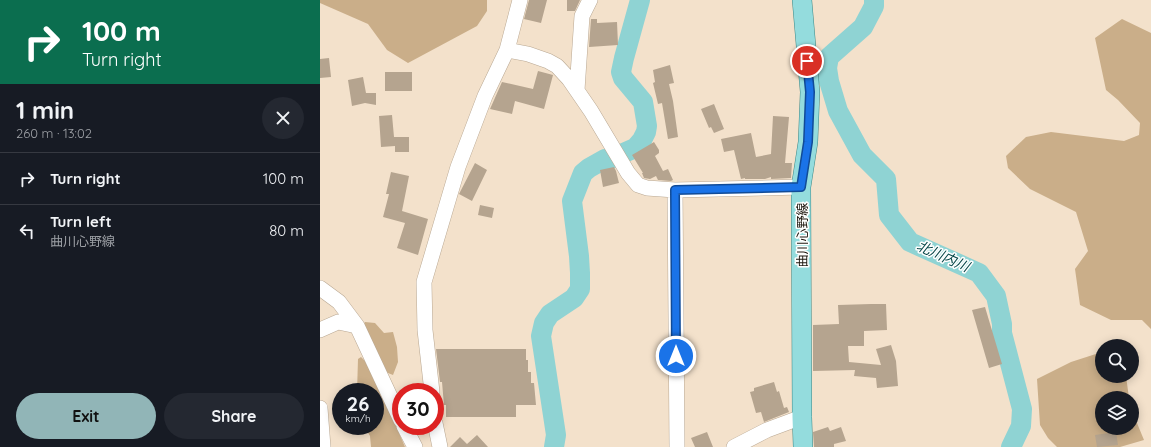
<!DOCTYPE html>
<html lang="en">
<head>
<meta charset="utf-8">
<style>
	body { margin:0; font-family:Quicksand,"Noto Sans JP",sans-serif; background:#242831; color:#f1f3f6; height:100vh; display:flex; flex-direction:column; font-size:15px; white-space:nowrap }
	* { box-sizing:border-box; margin:0 }
	p { font-size:13px; color:#9ea1a6 }
	.icon { flex:none; width:22px; height:22px; fill:none; stroke:currentColor; stroke-width:2; stroke-linecap:round; stroke-linejoin:round }
	.map { position:relative; flex:1; overflow:hidden }
	.details { display:flex; flex-direction:column; background:#171b24; width:320px }
	.details>* { flex:none }
	.hud { background:#0b6e4f; color:#fff; overflow:hidden }
	.fabs { position:absolute; left:775px; top:339px; display:grid; gap:8px }
	.fabs a { display:grid; place-items:center; width:44px; height:44px; border-radius:50%; background:#171b24; box-shadow:0 2px 10px #0003; font-size:20px }
	.speed { position:absolute; left:12px; top:383px; display:flex; gap:8px; font-size:20px; font-weight:700; text-align:center }
	.speed>* { display:grid; place-content:center; width:52px; height:52px; border-radius:50%; background:#171b24; box-shadow:0 2px 10px #0003; line-height:1 }
	.speed small { font-size:10px; font-weight:400 }
	.speed .limit { border:6px solid #d22; background:#fff; color:#111 }
	.pin { position:absolute; display:grid; place-items:center; width:34px; height:34px; color:#fff; margin:-17px; border:2px solid #fff; border-radius:50%; box-shadow:0 1px 4px #0007 }
	.me { position:absolute; width:44px; margin:-22px; rotate:0deg; stroke-linejoin:round; filter:drop-shadow(0 0 3px #0008) }
	.turn { display:flex; align-items:center; gap:14px; height:84px; padding:0 16px; font-size:18px }
	.turn .icon { width:52px; height:52px; stroke-width:2.5 }
	.turn b { display:block; font-size:28px; line-height:34px }
	.round { display:grid; place-items:center; flex:none; width:42px; height:42px; border-radius:21px; background:#242831 }
	.headline { display:flex; align-items:center; justify-content:space-between; height:68px; padding:0 16px }
	h1 { font-size:24px; font-weight:700; line-height:30px }
	.action { display:flex; gap:8px; margin-top:auto; padding:8px 16px }
	.action a { flex:1; height:46px; border-radius:24px; background:#91b5b7; color:#111; font-size:16px; font-weight:700; line-height:46px; text-align:center }
	.action a+a { background:#242831; color:#f1f3f6 }
	ul { padding:0; list-style:none }
	li { display:flex; align-items:center; gap:12px; height:52px; padding:0 16px; border-top:1px solid #363941 }
	li div { flex:1 }
	li b { display:block; font-size:15px }
	li em { font-style:normal }
	main { display:flex; flex:1; min-height:0 }
	.map>svg:first-child { display:block }
	.green { fill:#caae89 }
	.lines { fill:none; stroke-linecap:round; stroke-linejoin:round }
	.river { stroke:#8fd3d3; stroke-width:20 }
	.building { fill:#b5a48f }
	.minor-casing { stroke:#b9a893; stroke-width:16 }
	.major-casing { stroke:#3b8785; stroke-width:20 }
	.minor { stroke:#fff; stroke-width:15 }
	.major { stroke:#94dcdd; stroke-width:19 }
	.route-casing { stroke:#114b97; stroke-width:10 }
	.route { stroke:#1a73e8; stroke-width:7 }
	.labels { text-anchor:middle; dominant-baseline:central; stroke-width:3; stroke-linejoin:round; paint-order:stroke }
	.street-label { font-size:13px; fill:#1b150d; stroke:#fff }
	.water-label { font-size:14px; font-style:italic; fill:#084849; stroke:#fff }
</style>
</head>
<body>
<main>
<section class="details">
<div class="hud">
<div class="turn"><svg class="icon" aria-label="right" viewBox="0 0 24 24"><path d="M7 20v-9h11M14 6l5 5-5 5"/></svg><div><b>100 m</b>Turn right</div></div>
</div>
<div class="headline"><div><h1>1 min</h1><p>260 m · 13:02</p></div><a class="round"><svg class="icon" aria-label="close" viewBox="0 0 24 24"><path d="M6 6l12 12M18 6L6 18"/></svg></a></div>
<ul>
<li><svg class="icon" aria-label="right" viewBox="0 0 24 24"><path d="M7 20v-9h11M14 6l5 5-5 5"/></svg><div><b>Turn right</b></div><em>100 m</em></li>
<li><svg class="icon" aria-label="left" viewBox="0 0 24 24"><path d="M17 20v-9H6M10 6l-5 5 5 5"/></svg><div><b>Turn left</b><p>曲川心野線</p></div><em>80 m</em></li>
</ul>
<div class="action"><a>Exit</a><a>Share</a></div>
</section>
<div class="map">
<svg width="831" height="447" viewBox="0 0 831 447">
	<rect width="100%" height="100%" fill="#f3e1cb"/>
	<!-- green -->
	<path class="green" d="M0,0H167V11L157,26L88,63L67,50L48,24L0,3Z
		M802,19L831,33V329L822,320H791L760,305L755,269L768,251L756,212L710,189L688,168L686,156L706,137L731,132L804,141L819,135L820,123L798,100L786,90L775,38Z
		M45,322L55,323L64,333L73,332L77,347L78,362L73,375L68,373L61,368L42,327Z
		M782,352V376H806L809,398H782V428H812V411L824,440L800,447H737L728,438L720,425L717,379L751,362Z
		M41,357L45,361L74,421L85,447H51L50,436L44,426H55V392H37L38,359Z"/>
	<g class="lines">
		<!-- river -->
		<path class="river" d="M554,0V6L543,27L509,57L507,68L509,81L518,111L542,155L566,179L569,215L590,242L659,273L676,296L682,324V333L702,409L701,426L691,447
			M234,447L236,435L221,336L224,323L230,314L254,298L260,289V273L259,256L252,201L263,173L269,168L285,159H290L315,148L322,140L326,132L327,126L323,102L303,78L301,72L304,58L320,0"/>
	</g>
	<!-- building -->
	<path class="building" d="M209,0H227L221,23L204,19Z
		M247,0H260L255,11H247Z
		M271,19H277V23L297,22L298,45L269,47Z
		M9,58L11,77L0,78V59Z
		M350,65L354,83L349,84L353,101L358,137L348,139L342,103L338,104L333,83L335,82L333,70Z
		M218,71L233,75L224,109L195,101L192,114L170,109L182,82L213,89Z
		M65,72H92V91H65Z
		M43,77L46,93H56V105L45,103L32,106L28,80Z
		M394,104L404,129L394,133L391,127L389,128L381,109Z
		M72,115L74,137H89V152H75V146L61,147L59,116Z
		M453,116L469,117L465,163H472L471,178L451,179V177L445,179H425V178L421,179L414,150L404,152L401,139L431,133L436,157L451,154Z
		M334,142L339,150V153L335,156L343,171L348,169L353,180L351,181L338,180L336,176L330,179L324,178L322,173H323L312,155Z
		M155,163L167,170L152,201L139,194Z
		M294,167L296,171L299,183L283,187L280,170Z
		M71,172L89,176L82,211L108,219L98,255L77,248L85,223L63,217L69,194H66Z
		M160,205L174,208L172,218L158,215Z
		M551,304H566L567,330L544,331V346H528L529,362L561,365L556,349L571,345L576,361L578,386L557,388L556,378L534,376L535,370L493,371V325L519,324L518,305Z
		M665,307L682,364L669,368L652,310Z
		M116,349H206V360H208V372H211V383H214L216,405H196V417H126V405H124L122,382H120Z
		M454,382L457,392L459,391L464,408L467,407L469,412L444,422L441,412L436,413L430,392L434,391V388Z
		M508,427L510,431L521,427L526,441L514,444V447H494L493,432Z
		M387,432L393,447H375L371,438Z
		M796,432L798,445L777,447L775,435Z
		M157,435L168,447H130L140,437L147,444Z"/>
	<g class="lines">
		<!-- minor casing -->
		<g class="minor-casing">
			<path id="minor" d="M187,50L208,54L228,61L237,66L249,79L271,111L308,173L318,185L327,188L355,190L481,187
				M257,90L262,16L270,0
				M355,190L357,447
				M0,288L19,302L37,326L81,420
				M0,330L18,322L37,326
				M112,392L105,330L104,282L138,167L165,96L187,50L200,0
				M0,408L3,447
				M115,423L120,447
				M84,426L95,447
				M414,447L447,430L482,417"/>
		</g>
		<!-- major casing -->
		<g class="major-casing">
			<path id="major" d="M482,0L490,92L488,142L481,187L482,417L483,447"/>
		</g>
		<!-- minor -->
		<use href="#minor" class="minor"/>
		<!-- major -->
		<use href="#major" class="major"/>
	</g>
	<g class="lines">
		<!-- route casing -->
		<g class="route-casing">
			<path id="route" d="M356,356L355,190L481,187L488,142L490,92L487,61"/>
		</g>
		<!-- route -->
		<use href="#route" class="route"/>
	</g>
	<g class="labels">
		<!-- street labels -->
		<g class="street-label">
			<text transform="translate(482 235) rotate(-90)">曲川心野線</text>
		</g>
		<!-- water labels -->
		<g class="water-label">
			<text transform="translate(623 256) rotate(24)">北川内川</text>
		</g>
	</g>
</svg>
<div class="fabs">
<a><svg class="icon" aria-label="search" viewBox="0 0 24 24"><circle cx="10" cy="10" r="6"/><path d="M15 15l6 6"/></svg></a>
<a><svg class="icon" aria-label="layers" viewBox="0 0 24 24"><path d="M12 4l9 5-9 5-9-5zM3 14l9 5 9-5"/></svg></a>
</div>
<div class="speed"><div>26<small>km/h</small></div><div class="limit">30</div></div>
<div class="pin" style="left:487px;top:61px;background:#d93025"><svg class="icon" aria-label="arrive" viewBox="0 0 24 24"><path d="M6 21V4h12l-3 4 3 4H6"/></svg></div>
<svg class="me" style="left:356px;top:356px" viewBox="-20 -20 40 40"><circle r="17" fill="#1a73e8" stroke="#fff" stroke-width="3"/><path d="M0-11L8 9 0 5-8 9z" fill="#fff"/></svg>
</div>
</main>
</body>
</html>
